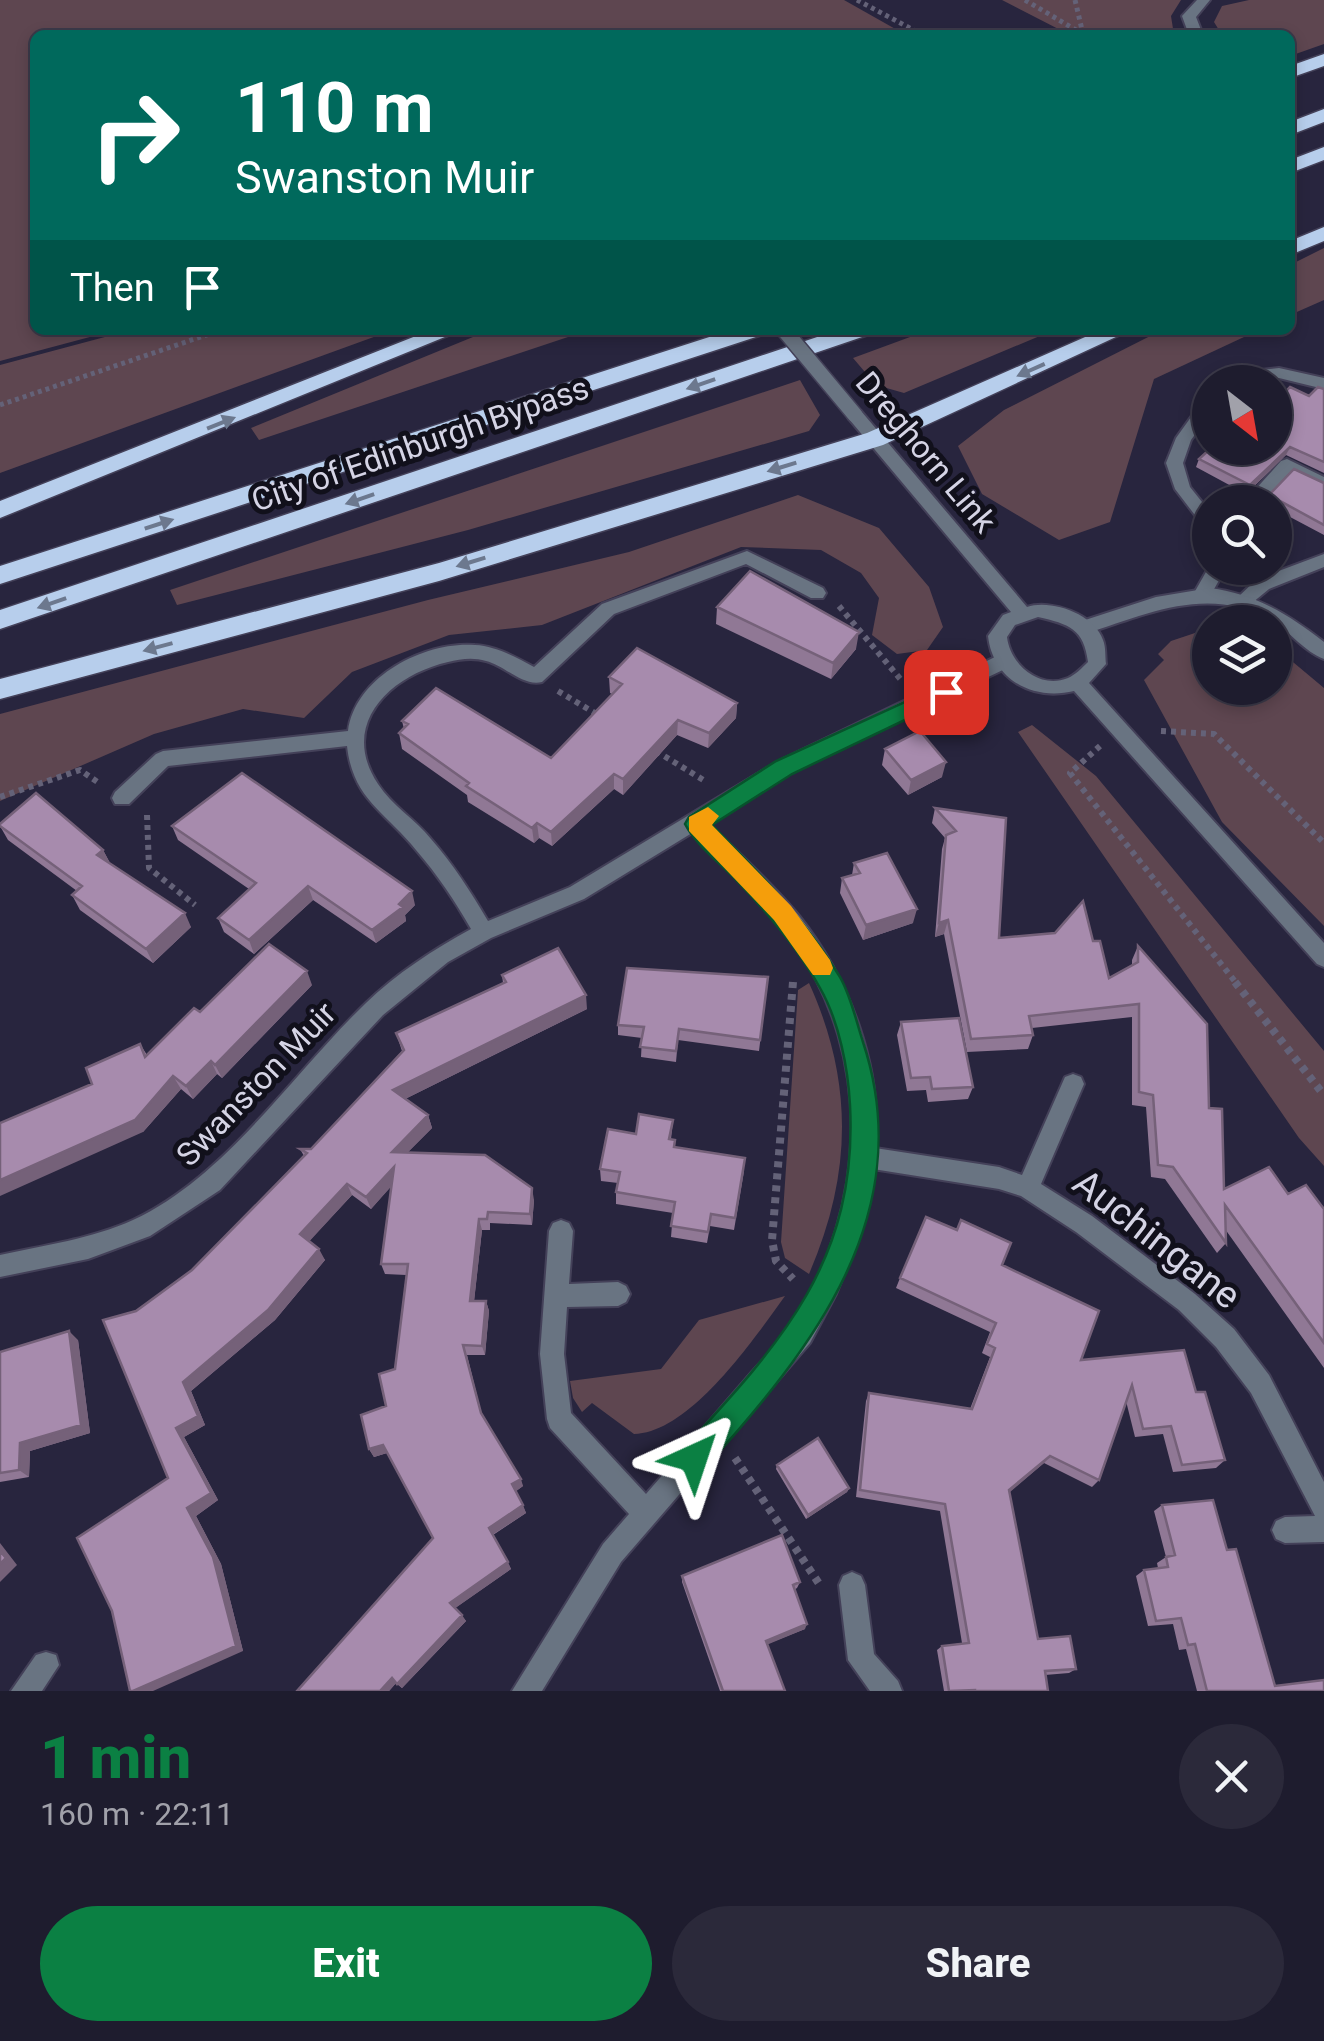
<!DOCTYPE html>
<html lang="en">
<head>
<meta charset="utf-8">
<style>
	body { margin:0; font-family:Roboto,sans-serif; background:#2b293a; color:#f1f3f6; height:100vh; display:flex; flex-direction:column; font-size:38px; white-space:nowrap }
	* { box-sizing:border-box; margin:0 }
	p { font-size:32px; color:#a1a1aa }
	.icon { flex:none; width:55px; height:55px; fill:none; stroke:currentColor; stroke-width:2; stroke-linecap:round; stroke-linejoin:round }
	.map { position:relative; height:1691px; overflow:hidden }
	.panel { display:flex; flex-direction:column; background:#1e1c2e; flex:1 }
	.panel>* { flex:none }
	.guide { position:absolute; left:30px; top:30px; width:1265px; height:305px; border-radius:15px; box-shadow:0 5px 15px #0003,0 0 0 2px #3c3a4a; background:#00695c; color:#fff; overflow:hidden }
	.needle { width:65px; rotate:149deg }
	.fabs { position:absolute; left:1192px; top:365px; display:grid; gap:20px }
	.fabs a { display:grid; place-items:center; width:100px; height:100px; border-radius:50%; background:#1e1c2e; box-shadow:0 5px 15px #0003,0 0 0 2px #3c3a4a; font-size:50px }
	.pin { position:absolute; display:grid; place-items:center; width:85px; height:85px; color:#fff; margin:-42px; border-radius:20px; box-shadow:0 5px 15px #0006 }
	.me { position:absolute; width:110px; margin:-55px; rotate:42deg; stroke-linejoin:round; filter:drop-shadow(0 0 8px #0008) }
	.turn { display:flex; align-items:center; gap:35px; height:210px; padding:0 40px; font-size:45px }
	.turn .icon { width:130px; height:130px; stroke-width:2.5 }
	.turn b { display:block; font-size:70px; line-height:85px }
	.then { display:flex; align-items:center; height:95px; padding:0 40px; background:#0003; gap:20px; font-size:38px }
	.round { display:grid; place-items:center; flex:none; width:105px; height:105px; border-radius:52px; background:#2b293a }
	.headline { display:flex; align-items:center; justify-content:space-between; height:170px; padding:0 40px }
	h1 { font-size:60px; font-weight:800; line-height:75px; color:#0b8043 }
	.button { display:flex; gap:20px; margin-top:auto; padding:20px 40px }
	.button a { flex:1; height:115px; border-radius:60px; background:#0b8043; color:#fff; font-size:40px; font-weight:800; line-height:115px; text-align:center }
	.button a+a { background:#2b293a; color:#f1f3f6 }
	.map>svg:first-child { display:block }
	.green { fill:#5e4650 }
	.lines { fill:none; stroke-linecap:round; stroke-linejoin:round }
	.service-casing { stroke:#444159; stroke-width:4 }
	.minor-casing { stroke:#444159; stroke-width:4 }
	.tertiary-casing { stroke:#444159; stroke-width:4 }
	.trunk-casing { stroke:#444159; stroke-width:3 }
	.path-far2 { stroke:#646278; stroke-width:5; stroke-dasharray:4 4; stroke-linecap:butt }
	.path-far1 { stroke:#646278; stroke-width:6; stroke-dasharray:5 5; stroke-linecap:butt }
	.path { stroke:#646278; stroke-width:8; stroke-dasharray:6 6; stroke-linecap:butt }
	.service { fill:#697482; fill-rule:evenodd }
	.minor { fill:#697482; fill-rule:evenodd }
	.tertiary { fill:#697482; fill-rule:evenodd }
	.trunk { fill:#b7ceec; fill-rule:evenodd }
	.tertiary-bridge-casing { stroke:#444159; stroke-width:18; stroke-linecap:butt }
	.tertiary-bridge { stroke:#697482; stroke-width:15 }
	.wall { fill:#907895 }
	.shaded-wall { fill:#756179 }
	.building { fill:#a78bad; stroke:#756179; stroke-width:2.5 }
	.oneway { fill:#6c788e }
	.route { fill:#0b8043; stroke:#07532c; stroke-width:2.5 }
	.slow { fill:#f59e0b }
	.labels { text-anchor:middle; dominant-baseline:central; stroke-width:10; stroke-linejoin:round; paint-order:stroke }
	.street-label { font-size:32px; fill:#d5d4e5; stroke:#11101b }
	.near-street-label { font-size:38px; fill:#d5d4e5; stroke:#11101b }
</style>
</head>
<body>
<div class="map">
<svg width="1324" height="1691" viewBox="0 0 1324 1691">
	<rect width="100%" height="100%" fill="#28253e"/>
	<!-- green -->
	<path class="green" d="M0,0H844L906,35H35V330H116L0,361Z
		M1002,0H1181L1171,16L1174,35H1070Z
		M1249,0H1324V44L1290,56V35H1222L1214,22L1222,6Z
		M1324,248V300L1290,315V265Z
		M131,330H393L0,473V365Z
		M490,330H589L259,440L251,428Z
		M929,330H1054L904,393L876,385L853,358Z
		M1162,330H1259L1154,379L1110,522L1059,540L982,494L958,446L1004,410Z
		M800,380L820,415L809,431L468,530L177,605L170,590Z
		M798,495L879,528L929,587L943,627L927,650L897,654L872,635L879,598L861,573L821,550L741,547L542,625L449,635L352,672L304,718L243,709L154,734L0,801V714L428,600L629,552Z
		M1204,630H1210V688H1275V647L1324,688V926L1222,822L1144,680L1164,660L1158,654L1171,641Z
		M1032,725L1096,776L1324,1051V1166L1299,1138L1018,732Z
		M809,983C854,1082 852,1175 809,1274L785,1258L781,1242L798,990Z
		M785,1296C754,1339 690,1433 634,1434L592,1403L582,1412L573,1398L570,1381L661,1369L699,1320Z"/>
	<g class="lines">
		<!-- service casing -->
		<g class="service-casing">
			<path id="service" d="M1197,0H1210L1196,17L1203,35H1189L1182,16Z
				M1279,368L1324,378V389L1279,378L1226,382L1245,372Z
				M1210,398V414L1191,440L1183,463L1190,487L1210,512V529L1204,527L1175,489L1166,463L1176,438L1204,399Z
				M1287,459L1324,477V490L1289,473L1262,502H1244L1281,461Z
				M1324,554V567L1269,589L1252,603H1240L1237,598L1257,579Z
				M1210,565V568H1226L1209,598L1203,600L1194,593Z"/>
		</g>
		<!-- minor casing -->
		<g class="minor-casing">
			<path id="minor" d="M747,551L823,588L826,593L823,598H811L746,564L614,614L542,682C523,687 504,665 486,661C473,657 460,659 448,662C391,675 338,724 378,784C392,806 415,819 431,839C453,864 471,892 488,921L570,887L777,762L995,657H1009L1011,662L1009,667L791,772L708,823C739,854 772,883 800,917C849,979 883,1068 875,1148L999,1167L1022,1175L1065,1077L1073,1074L1081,1077L1084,1084L1041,1184L1092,1216L1195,1294L1234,1329L1269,1375L1324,1482V1542L1285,1543L1276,1539L1272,1530L1276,1521L1285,1517L1315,1516L1251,1393L1216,1347L1179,1310L1076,1232L1021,1196L999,1189L873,1169L859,1237L836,1294L810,1343L621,1562L542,1691H512L603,1544L629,1514L550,1428L547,1419L540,1354L549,1231L553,1223L561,1220L569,1223L573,1231L569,1284L618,1282L626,1286L630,1294L626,1302L618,1306L567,1307L564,1354L571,1413L646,1494C679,1456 712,1418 745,1380C761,1361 781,1343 794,1322C867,1206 874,1059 795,944C766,902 727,869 692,833L584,899L491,938L448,962L383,1015L220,1190L150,1236L88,1259L0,1277V1255C45,1245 91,1239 133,1220C226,1177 292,1074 366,1003C396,974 434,949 471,929C455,901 437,874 416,850C386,812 353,800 347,746L168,766L129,804H115L112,798L115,792L156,754L163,751L348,731C355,677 424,641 475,645C496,646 515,657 534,667L602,604Z
				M1210,588C1255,594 1288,614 1324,642V659C1305,652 1290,632 1274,622C1211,584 1149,613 1085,634L1076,627L1079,622L1156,597Z
				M852,1572L861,1576L865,1585L874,1654L898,1681L902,1691H870L848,1660L839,1585L843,1576Z
				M46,1652L56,1655L59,1665L42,1691H11L36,1655Z"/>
		</g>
		<!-- tertiary casing -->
		<g class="tertiary-casing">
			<path id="tertiary" d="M855,409L861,411L1027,607C1051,599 1094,614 1103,640C1106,647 1105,657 1106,664L1089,683L1324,943V967L1317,964L1074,691C1033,701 993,680 988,636L1003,615L1011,612L849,419L847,415ZM1038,617C1069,624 1084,629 1088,662C1082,668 1075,675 1068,678C1039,690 1010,664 1007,637L1015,625Z"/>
		</g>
		<!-- trunk casing -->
		<g class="trunk-casing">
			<path id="trunk" d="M1324,54V66L1290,78V66Z
				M1324,109V122L1290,135V122Z
				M1324,147V160L1290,173V160Z
				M1324,227V241L1290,255V241Z
				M431,330H462L0,518V501Z
				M731,330H765L762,335L0,584V566Z
				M838,330H871L868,335L0,629V610Z
				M1101,330H1131L883,445L439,581L0,699V679L439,563L867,433Z"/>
		</g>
		<!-- path-far2 -->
		<path class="path-far2" d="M857,0L923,35
			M1025,0L1081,33
			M1075,0L1083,34
			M0,405L221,330"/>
		<!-- path-far1 -->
		<path class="path-far1" d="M839,606L902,681
			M558,691L598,715
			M1161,731L1214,734L1324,843
			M1100,746L1070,773L1237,984
			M656,751L705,781
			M0,797L80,770L99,783
			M147,815L149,868L195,905"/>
		<!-- path -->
		<path class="path" d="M793,982L772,1240L776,1261L793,1279
			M1235,982L1324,1095
			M735,1458L820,1585"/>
		<!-- service -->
		<use href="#service" class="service"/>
		<!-- minor -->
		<use href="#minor" class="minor"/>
		<!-- tertiary -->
		<use href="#tertiary" class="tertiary"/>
		<!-- trunk -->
		<use href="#trunk" class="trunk"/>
		<!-- tertiary-bridge casing -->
		<g class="tertiary-bridge-casing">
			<path id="tertiary-bridge" d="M784,330L855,415"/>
		</g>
		<!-- tertiary-bridge -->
		<use href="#tertiary-bridge" class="tertiary-bridge"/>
	</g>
	<!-- wall -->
	<path class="wall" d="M1324,389V473L1286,455L1246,494L1196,467L1199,459L1275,448L1309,396Z
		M1324,483V535L1275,509V502H1266L1269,495Z
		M717,607L856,649L831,679L716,624Z
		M609,677L737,703L736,718L708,748L677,735L623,795L614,789L552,846L539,838L534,843L468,802L467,795L402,749L399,733L404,729L402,721L551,758L612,694L610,693Z
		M885,749L942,777L908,795L882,765Z
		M935,808L1006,818L999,938L1093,941L1109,978L1132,966V960L1138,946L1209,1108L1224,1189L1288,1194L1324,1209V1368L1225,1229L1226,1243L1217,1253L1165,1179L1151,1177L1146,1107L1132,1105V1017L1032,1028L1033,1035L1028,1049L967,1052L944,934L935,937L942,849L945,838L932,823Z
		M0,826L103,850L110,863L191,927L153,963L80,910L72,895L77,891L8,840Z
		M172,826L415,905L405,915L406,921L376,943L313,900L254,954L224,932L218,918L249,889L178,840Z
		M854,863L913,923L863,940L840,893L842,878L852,875Z
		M502,975L587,1009L405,1099L428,1115L432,1128L408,1152L534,1200L532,1225L490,1223V1230H482L474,1301H486L489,1311L485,1355H467L482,1416L523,1486L516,1491L526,1513L493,1535L511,1569L455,1608L466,1621L402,1688L396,1683L389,1691H297L433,1538L387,1453L374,1457L369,1449L386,1406L395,1369L406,1275L385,1274L381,1264L391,1186L371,1209L352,1195L309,1241L325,1260L275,1320L191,1391L205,1425L184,1437L218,1500L196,1516L221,1564L243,1651L112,1611L168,1478L136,1311L192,1270L304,1156L300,1149H311L402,1051L396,1033L503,983Z
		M768,977L759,1051L678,1040L676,1062L641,1057L642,1038L618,1035V1025Z
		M312,985L222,1078L217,1074L193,1099L181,1089L143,1132L92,1084L140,1044L147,1055L200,1012Z
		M901,1022L973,1087L968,1099L928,1102L926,1090L907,1091L897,1035Z
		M673,1120L671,1139L675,1140V1147L744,1171L734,1230L710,1226L707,1243L671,1237L673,1213L616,1204V1192L618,1183L601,1181L600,1169L636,1134Z
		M1002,1265L1081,1360L1196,1392L1225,1460L1216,1468L1173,1472L1163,1434L1135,1437L1126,1401L1099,1480L1092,1487L1044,1463L1009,1492L1038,1639L1076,1669L1069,1673L1045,1675L1048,1691H944L937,1650L942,1646L962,1643L940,1511L856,1497L866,1401L869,1393L970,1409L990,1357L982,1353L990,1332L896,1288L900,1278Z
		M78,1340L90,1433L30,1451L29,1477L0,1482V1352Z
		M777,1465L849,1488L847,1492L806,1519L776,1469Z
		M1162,1505L1227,1550L1275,1686L1324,1691H1197L1186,1649L1179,1650L1173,1624L1148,1626L1136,1576L1144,1570L1158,1568L1157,1563L1166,1557L1154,1511Z
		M682,1576L800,1582L797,1588L794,1590L805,1629L767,1644L785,1691H720L682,1582Z"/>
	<!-- shaded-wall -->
	<path class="shaded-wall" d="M1290,447L1286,455L1246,494L1250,485Z
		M859,632L856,649L831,679L833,663Z
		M737,703L736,718L708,748L709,733Z
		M678,720L677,735L623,795V779Z
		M946,762L942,777L908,795L911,780Z
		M614,774V789L552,846L551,832Z
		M537,823L539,838L534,843L532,828Z
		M103,850L111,865L97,855Z
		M308,886L313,900L254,954L249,940Z
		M412,891L415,905L405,915L406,921L376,943L372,930Z
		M917,909L913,923L863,940L866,925Z
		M185,913L191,927L153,963L146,949Z
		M948,920L944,934L935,937L939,923Z
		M307,971L312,985L222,1078L215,1065Z
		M586,995L587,1009L397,1103L393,1090Z
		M211,1061L217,1074L193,1099L186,1086Z
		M173,1076L181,1089L143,1132L0,1196V1180Z
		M428,1115L432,1128L396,1164L392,1152Z
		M394,1167L398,1179L371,1209L366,1197Z
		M347,1184L352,1195L306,1245L300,1234Z
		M532,1188L534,1200L532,1225L530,1214Z
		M479,1219L482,1230L473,1311L470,1301Z
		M319,1249L325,1260L275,1320L191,1391L205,1425L184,1437L218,1500L196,1516L221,1564L243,1651L153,1691H133L187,1508L176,1428L183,1382Z
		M486,1301L489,1311L485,1355L482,1346Z
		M69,1331L78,1340L90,1433L30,1451L29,1477L19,1470L20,1443Z
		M383,1445L387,1453L374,1457L369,1449Z
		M1050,1456L1044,1463L1003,1498L1009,1490Z
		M521,1479L523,1486L515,1492L512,1484Z
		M849,1488L847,1492L806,1519L808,1515Z
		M523,1505L526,1513L492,1535L489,1528Z
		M0,1543L17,1565L0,1582Z
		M508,1562L511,1569L454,1609L450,1603Z
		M462,1615L466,1621L402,1688L397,1684Z
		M807,1624L805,1629L764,1646L766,1641Z
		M392,1678L397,1682L389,1691H380Z"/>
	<!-- building -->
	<path class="building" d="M1290,387L1309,396L1318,387L1324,389V462L1290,447L1250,485L1199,459L1211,448H1275V403Z
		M1294,469L1324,483V525L1269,495Z
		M750,571L859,632L833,663L717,607Z
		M637,648L737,703L709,733L678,720L623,779L614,774L551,832L537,823L532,828L466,786L469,783L399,733L408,724L402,721L436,688L551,758L622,684L609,677Z
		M920,731L946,762L911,780L885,749Z
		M242,773L412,891L399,904L403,907L372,930L308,886L249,940L218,918L256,883L172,826Z
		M36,793L103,850L97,855L185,913L146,949L72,895L82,886L0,826V824Z
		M935,808L1006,818L999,938L1055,933L1083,901L1093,941H1100L1109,978L1138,962V946L1207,1024L1209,1108L1222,1109L1224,1189L1269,1167L1288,1194L1306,1185L1324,1209V1343L1225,1205L1226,1243L1173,1167L1158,1165L1153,1095L1139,1092V1004L1029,1016L1033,1035L971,1039L948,920L939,923L946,835L956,831Z
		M887,853L917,909L866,925L842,878L860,873L854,863Z
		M269,944L307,971L215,1065L211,1061L186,1086L173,1076L135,1120L0,1180V1123L92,1084L86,1068L140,1044L145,1057L194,1008L200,1012Z
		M558,948L586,995L393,1090L428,1115L392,1152L485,1155L532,1188L530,1214L488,1212L487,1219H479L470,1301H486L482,1346L463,1345L481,1413L521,1479L512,1484L523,1505L489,1528L508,1562L450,1603L462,1615L397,1684L392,1678L380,1691H297L433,1538L383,1445L369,1449L361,1415L386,1406L379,1374L395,1369L408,1264H381L394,1167L366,1197L347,1184L300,1234L319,1249L268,1310L183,1382L198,1416L176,1428L211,1493L187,1508L213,1557L236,1646L133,1691H130L112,1611L77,1538L168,1478L103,1320L136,1311L192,1270L307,1153L300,1149H311L404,1050L396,1033L506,982L502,975Z
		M627,968L768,977L760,1040L679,1029L676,1051L640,1047L644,1027L618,1025Z
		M959,1018L973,1087L932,1089L930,1077L911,1078L901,1022Z
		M639,1114L673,1120L669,1139L675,1140L674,1147L745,1158L735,1218L711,1214L708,1232L671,1226L675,1202L616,1192L620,1172L600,1169L608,1129L636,1134Z
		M926,1217L957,1230L961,1220L1011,1243L1002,1265L1099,1311L1081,1360L1184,1350L1196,1392H1205L1225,1460L1182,1465L1171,1426L1143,1429L1132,1385L1099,1480L1050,1456L1009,1490L1038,1639L1070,1636L1076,1669L1045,1671L1048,1691H975V1690L949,1691L942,1646L969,1643L945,1504L860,1490L869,1393L972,1409L995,1348L987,1344L996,1323L900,1278Z
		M69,1331L81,1425L20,1443L19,1470L0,1473V1352Z
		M818,1438L849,1488L808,1515L777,1465Z
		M1213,1500L1227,1550L1236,1549L1275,1686L1324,1680V1691H1207L1195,1644L1188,1645L1181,1618L1156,1621L1144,1570L1168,1567L1166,1557L1175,1555L1162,1505Z
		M782,1535L800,1582L793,1585L807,1624L766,1641L785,1691H723L682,1576Z
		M0,1551L6,1558L0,1564Z"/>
	<!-- one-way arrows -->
	<defs><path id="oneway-solid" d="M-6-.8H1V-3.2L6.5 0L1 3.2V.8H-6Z" transform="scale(2.5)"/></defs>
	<g class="oneway">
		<use href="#oneway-solid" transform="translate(1031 370) rotate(156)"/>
		<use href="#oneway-solid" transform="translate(701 384) rotate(161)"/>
		<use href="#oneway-solid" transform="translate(221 423) rotate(-22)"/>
		<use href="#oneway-solid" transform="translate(782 467) rotate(163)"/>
		<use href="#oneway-solid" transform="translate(360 499) rotate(161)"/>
		<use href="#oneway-solid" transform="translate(159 524) rotate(-18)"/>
		<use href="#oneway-solid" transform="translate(471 562) rotate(163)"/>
		<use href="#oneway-solid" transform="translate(52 603) rotate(161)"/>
		<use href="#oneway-solid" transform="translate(158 647) rotate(165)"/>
	</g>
	<!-- route -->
	<path class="route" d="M946,683L956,692L953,697L792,774L712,825C759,873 805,919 840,977C851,996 856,1021 863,1042C920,1214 812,1349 704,1469L694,1473L684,1469L679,1458L684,1448C782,1342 858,1259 850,1105C848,1068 839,1021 820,988C798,948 768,913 736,880C720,863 696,845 685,824L689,817L776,761Z"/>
	<!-- slow -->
	<path class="slow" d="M708,807L719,816L712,825L791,906L830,960L833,968L830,975H813L774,920L689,831V817Z"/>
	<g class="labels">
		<!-- street labels -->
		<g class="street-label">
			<text transform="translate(420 444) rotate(-19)">City of Edinburgh Bypass</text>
			<text transform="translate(926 452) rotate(50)">Dreghorn Link</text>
			<text transform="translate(256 1084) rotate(-46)">Swanston Muir</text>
		</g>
		<!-- near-street labels -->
		<g class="near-street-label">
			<text transform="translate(1157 1239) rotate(38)">Auchingane</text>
		</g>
	</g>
</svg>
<div class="fabs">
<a><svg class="needle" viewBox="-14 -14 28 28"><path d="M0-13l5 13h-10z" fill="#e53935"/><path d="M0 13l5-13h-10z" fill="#a1a1aa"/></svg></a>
<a><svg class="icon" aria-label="search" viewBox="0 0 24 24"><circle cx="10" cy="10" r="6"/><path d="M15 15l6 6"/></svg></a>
<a><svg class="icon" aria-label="layers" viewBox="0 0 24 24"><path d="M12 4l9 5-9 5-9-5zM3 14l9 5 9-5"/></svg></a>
</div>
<div class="pin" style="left:946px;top:692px;background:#d93025"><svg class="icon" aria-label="arrive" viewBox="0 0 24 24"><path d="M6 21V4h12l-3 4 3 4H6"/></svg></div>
<svg class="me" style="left:694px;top:1458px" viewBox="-20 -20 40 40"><path d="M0-17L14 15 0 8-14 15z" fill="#0b8043" stroke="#fff" stroke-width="4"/></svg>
<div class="guide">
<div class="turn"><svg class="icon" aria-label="right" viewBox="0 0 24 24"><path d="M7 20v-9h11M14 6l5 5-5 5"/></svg><div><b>110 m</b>Swanston Muir</div></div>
<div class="then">Then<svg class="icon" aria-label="arrive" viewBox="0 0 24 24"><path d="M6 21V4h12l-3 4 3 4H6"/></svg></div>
</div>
</div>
<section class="panel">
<div class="headline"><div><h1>1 min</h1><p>160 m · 22:11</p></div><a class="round"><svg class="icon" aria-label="close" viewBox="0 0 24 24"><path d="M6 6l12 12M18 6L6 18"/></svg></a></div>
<div class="button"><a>Exit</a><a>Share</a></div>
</section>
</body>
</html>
